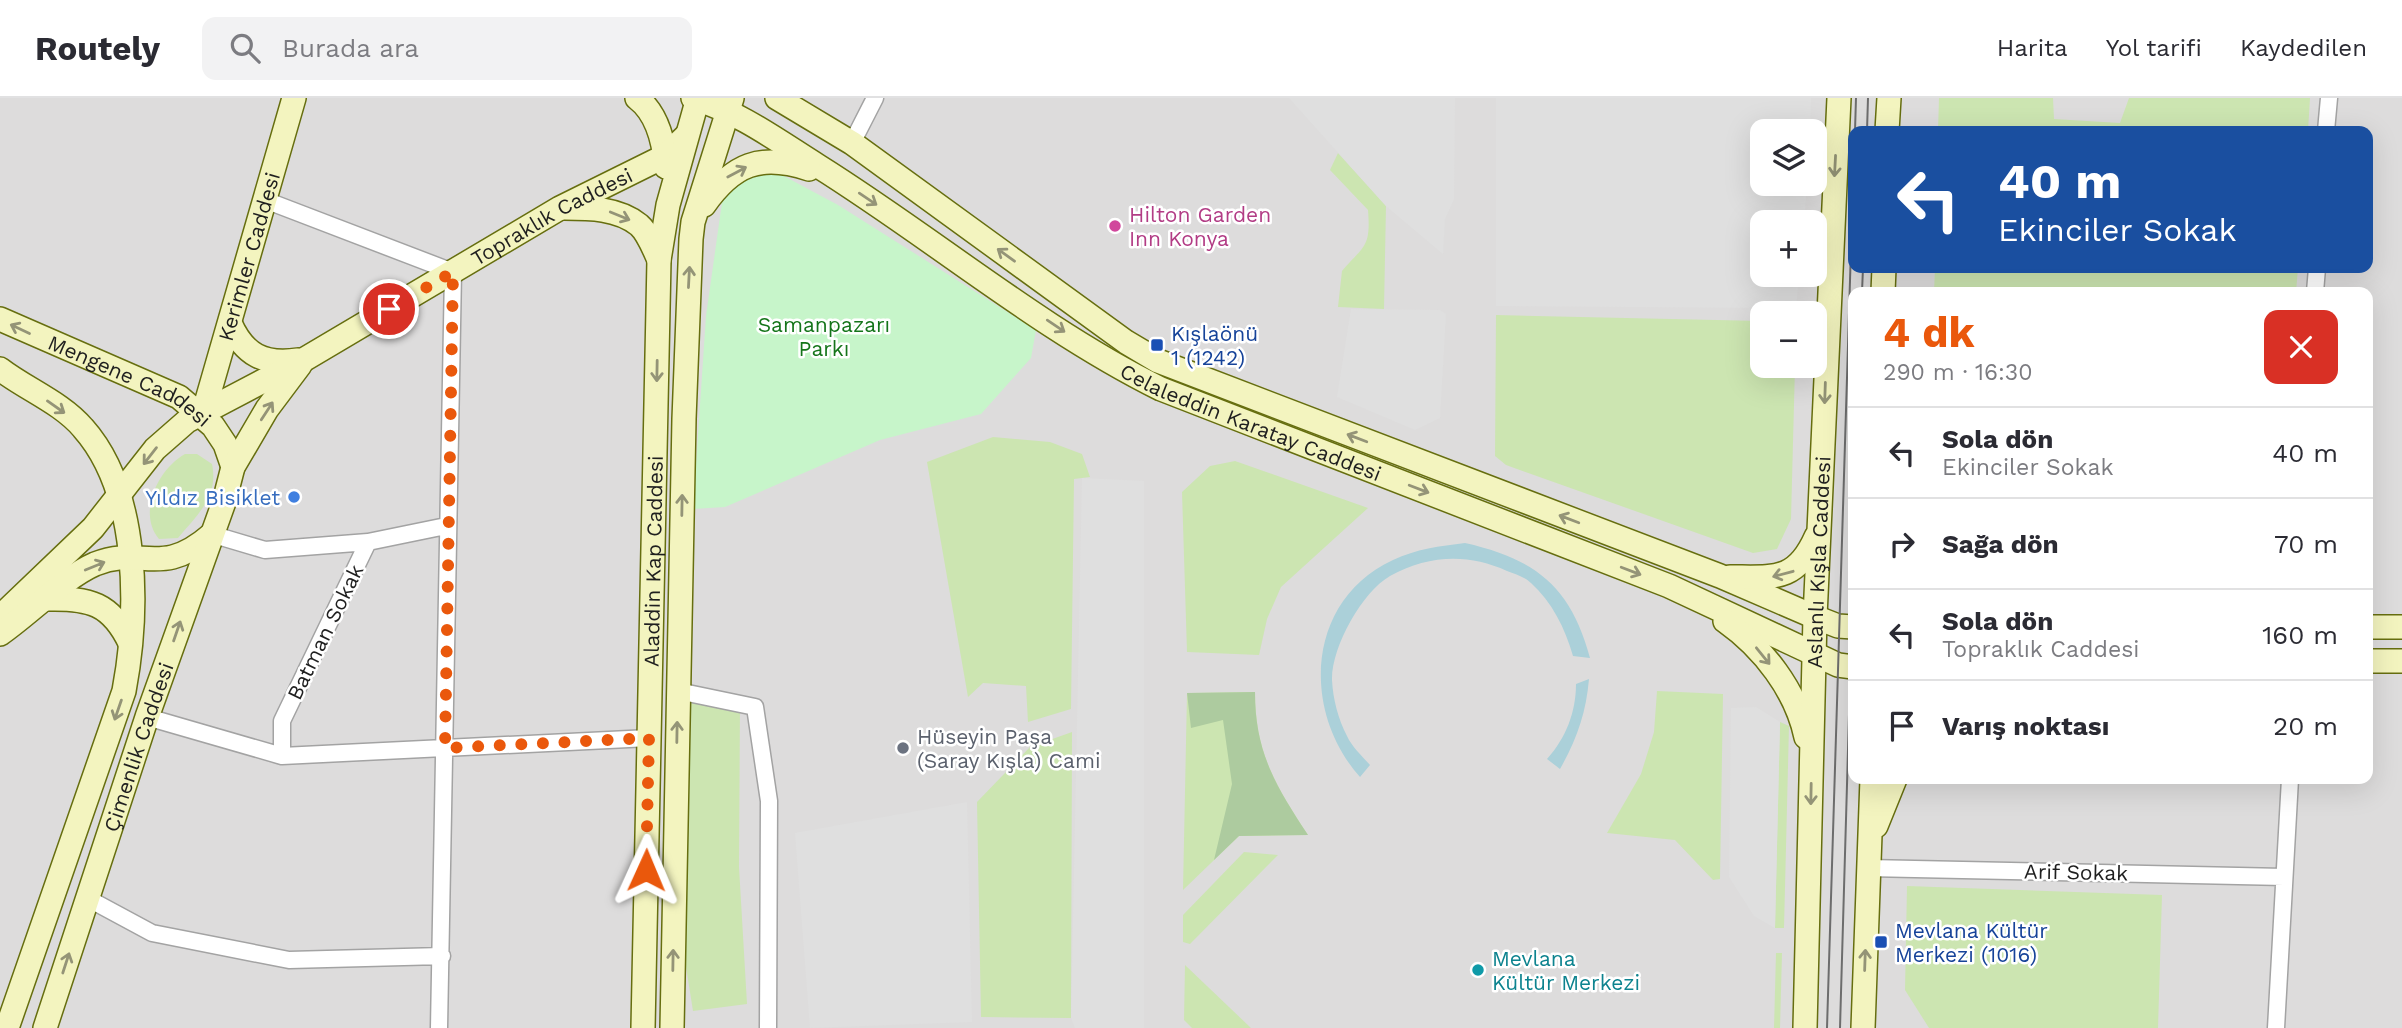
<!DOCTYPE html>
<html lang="tr">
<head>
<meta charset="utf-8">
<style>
	body { margin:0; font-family:"Work Sans",sans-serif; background:#f2f2f3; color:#2b2b33; height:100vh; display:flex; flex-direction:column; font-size:26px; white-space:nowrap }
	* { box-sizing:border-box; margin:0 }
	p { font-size:23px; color:#7c7c81 }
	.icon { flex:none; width:38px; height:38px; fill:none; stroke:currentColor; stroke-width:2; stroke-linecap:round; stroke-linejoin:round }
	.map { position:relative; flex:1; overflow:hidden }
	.drawer { position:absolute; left:1848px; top:189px; width:525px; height:497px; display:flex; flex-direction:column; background:#fff; border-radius:14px; box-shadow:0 7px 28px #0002 }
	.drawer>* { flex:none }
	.banner { position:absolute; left:1848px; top:28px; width:525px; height:147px; border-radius:14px; box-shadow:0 7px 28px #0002; background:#1a4fa0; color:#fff; overflow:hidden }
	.fabs { position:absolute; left:1750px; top:21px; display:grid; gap:14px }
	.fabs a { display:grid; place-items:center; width:77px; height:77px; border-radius:14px; background:#fff; box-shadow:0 7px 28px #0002; font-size:35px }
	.pin { position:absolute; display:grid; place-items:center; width:60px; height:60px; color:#fff; margin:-30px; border:4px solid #fff; border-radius:50%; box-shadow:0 2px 7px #0007 }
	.me { position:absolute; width:77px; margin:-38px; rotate:1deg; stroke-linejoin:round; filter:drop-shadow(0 0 5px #0008) }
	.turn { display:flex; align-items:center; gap:24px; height:147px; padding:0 35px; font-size:32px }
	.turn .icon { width:91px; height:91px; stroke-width:2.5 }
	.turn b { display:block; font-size:49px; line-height:60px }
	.round { display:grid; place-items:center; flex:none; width:74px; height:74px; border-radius:14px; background:#f2f2f3 }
	.headline { display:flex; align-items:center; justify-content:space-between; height:119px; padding:0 35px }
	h1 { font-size:42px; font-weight:700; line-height:52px; color:#ea580c }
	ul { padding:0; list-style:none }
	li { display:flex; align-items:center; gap:21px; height:91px; padding:0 35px; border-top:2px solid #e1e1e2 }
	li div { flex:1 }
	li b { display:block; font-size:26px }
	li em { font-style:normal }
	header { display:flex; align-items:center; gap:42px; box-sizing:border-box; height:98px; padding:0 35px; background:#fff; border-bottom:2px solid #e1e1e2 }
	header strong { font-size:33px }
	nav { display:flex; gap:38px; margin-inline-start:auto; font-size:24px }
	.search { width:490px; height:63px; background:#f2f2f3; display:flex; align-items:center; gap:18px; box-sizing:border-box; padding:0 24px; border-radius:14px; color:#7c7c81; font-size:26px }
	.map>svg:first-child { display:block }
	.residential { fill:#dddcdc; fill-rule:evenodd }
	.grass { fill:#cce5b1 }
	.forest { fill:#adcb9f }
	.park { fill:#c7f5ca }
	.parking { fill:#dfdfdf }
	.water { fill:#abd0d9 }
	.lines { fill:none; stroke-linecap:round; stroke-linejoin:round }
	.street-casing { stroke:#a3a3a3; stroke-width:19 }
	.secondary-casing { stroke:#666e0f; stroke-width:26 }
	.street { stroke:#fff; stroke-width:16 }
	.secondary { stroke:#f3f4bf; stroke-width:23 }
	.tram { stroke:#6d6d6d; stroke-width:2 }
	.oneway { stroke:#949477 }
	.route { stroke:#ea580c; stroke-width:12; stroke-dasharray:0 21.6 }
	.hotel-dot { fill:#d1479c; stroke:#fff; stroke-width:2.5 }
	.transit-dot { fill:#1a4fb4; stroke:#fff; stroke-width:2.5 }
	.shop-dot { fill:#3f7fe0; stroke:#fff; stroke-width:2.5 }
	.worship-dot { fill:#6b7280; stroke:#fff; stroke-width:2.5 }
	.culture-dot { fill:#0f9aa8; stroke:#fff; stroke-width:2.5 }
	.labels { text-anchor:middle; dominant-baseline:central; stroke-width:5; stroke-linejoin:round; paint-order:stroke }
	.hotel-label { font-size:21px; fill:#b23c85; stroke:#fff; text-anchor:start }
	.street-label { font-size:21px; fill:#1f1f1f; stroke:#fff }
	.park-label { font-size:21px; fill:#15751a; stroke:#fff }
	.transit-label { font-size:21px; fill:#164399; stroke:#fff; text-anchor:start }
	.shop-label { font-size:21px; fill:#366cbe; stroke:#fff; text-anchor:end }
	.worship-label { font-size:21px; fill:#5b616d; stroke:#fff; text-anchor:start }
	.culture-label { font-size:21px; fill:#0d838f; stroke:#fff; text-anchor:start }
</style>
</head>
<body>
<header>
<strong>Routely</strong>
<div class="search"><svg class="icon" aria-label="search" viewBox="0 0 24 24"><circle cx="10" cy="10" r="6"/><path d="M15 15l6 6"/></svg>Burada ara</div>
<nav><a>Harita</a><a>Yol tarifi</a><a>Kaydedilen</a></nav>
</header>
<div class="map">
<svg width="2402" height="930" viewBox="0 0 2402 930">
	<rect width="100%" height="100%" fill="#efece6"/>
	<!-- residential -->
	<path class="residential" d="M0,0H2402V930H0ZM1762,33H1815V86H1762ZM1853,33H2368V170H1853ZM1762,124H1815V177H1762ZM1853,194H2368V681H1853ZM1762,215H1815V268H1762Z"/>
	<!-- grass -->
	<path class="grass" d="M1939,0H2053L2054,21L2120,25L2129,0H2310L2308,33H1938Z
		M1338,55L1386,108L1384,211L1338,209L1342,173C1364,147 1371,150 1368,112L1330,72Z
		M1935,170H2298L2296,194H1934Z
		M1496,217L1762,223V268H1795L1791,421L1777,451L1753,455L1506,367L1495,358Z
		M993,339L1050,344L1082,356L1090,379L1074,381L1071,611L1028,624L1026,588L983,585L968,599L927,364Z
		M185,356H197L212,366C219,399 197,417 178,440L159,441C137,415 158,371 185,356Z
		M1235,363L1368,410L1281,489L1267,521L1259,557L1187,554L1182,394L1210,368Z
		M1657,593L1723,596L1720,781L1713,782L1675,742L1607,735L1641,676L1654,634Z
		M1255,594C1255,655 1276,688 1308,737L1239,738L1183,792L1187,595Z
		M680,603L740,606L739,769L747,906L693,913L677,812Z
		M1780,624L1789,628L1784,830H1775Z
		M1072,634L1071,920L981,919L977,704L1030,649Z
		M1244,754L1278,757L1190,846L1183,844V817Z
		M1907,788L2162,797L2158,930H1929L1905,892Z
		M1776,855H1782L1780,930H1774Z
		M1185,867L1251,930H1192L1184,922Z"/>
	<!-- forest -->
	<path class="forest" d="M1255,594C1255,655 1276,688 1308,737L1239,738L1214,762L1232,686L1223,622L1191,630L1187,595Z"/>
	<!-- park -->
	<path class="park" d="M767,69L838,107L1036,232L1031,260L981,316L880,342L725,409L693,411L706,218L724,90Z"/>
	<!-- parking -->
	<path class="parking" d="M1289,0H1455L1454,101L1445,121L1443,156L1386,108Z
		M1496,0H1811L1810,33H1762V86H1807L1804,124H1762V177H1799L1796,210L1496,208Z
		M1351,211L1440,212L1446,216L1440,320L1415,332L1337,299Z
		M1082,380L1144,383V930H1075L1071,920Z
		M1756,609L1780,624L1775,830L1754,818L1729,779L1731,610Z
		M967,704L972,924L810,930L795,735Z"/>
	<!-- water -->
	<path class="water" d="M1465,445C1536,461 1571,489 1590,560L1573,558C1565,530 1552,504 1531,485C1525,479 1515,476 1507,473C1468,455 1428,457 1390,478C1362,494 1331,550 1332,582C1333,601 1338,621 1347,638C1352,649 1362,658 1370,667L1360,679C1301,613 1306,502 1393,462C1416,451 1440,448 1465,445Z
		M1589,581C1586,615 1577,641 1560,671L1547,661C1566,640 1576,614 1576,586Z"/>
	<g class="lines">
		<!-- street casing -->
		<g class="street-casing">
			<path id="street" d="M2326,33L2329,0
				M852,45L875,0
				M265,102L453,174L439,930
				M2315,194L2317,170
				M211,436L265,452L368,444L282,623V658
				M368,444L446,428
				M678,593L755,609L769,703L768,930
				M147,619L282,658L649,640
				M1867,770L2284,779
				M87,800L152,835L289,862L442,858
				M2276,930L2290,681"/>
		</g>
		<!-- secondary casing -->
		<g class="secondary-casing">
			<g id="secondary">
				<path d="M637,0C658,16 664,44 666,69"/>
				<path id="s1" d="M693,0C739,14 778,43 818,68C933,140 1040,231 1161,291L1669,488L1838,567L1853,569"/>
				<path d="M777,0L852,45L1126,244L1158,263L1720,478L1815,519L1838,528L1853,529"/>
				<path d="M1887,33L1889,0"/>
				<path d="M704,107C733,66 760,55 809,71"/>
				<path d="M564,110C589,110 618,110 639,127C648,135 654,151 659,162"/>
				<path d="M1883,194L1884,170"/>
				<path id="s2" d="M0,221L179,299L213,328L225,346L233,369"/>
				<path d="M230,225C244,257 264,267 298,262"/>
				<path d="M0,271C26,291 62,305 83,330C140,394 139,513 124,593L7,930"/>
				<path id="s3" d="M203,316L294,0"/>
				<path d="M1730,479C1774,479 1796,484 1816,439"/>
				<path d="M48,501C89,500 111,505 130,545"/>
				<path id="s4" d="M0,519L93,430L155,351L187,323L305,261L560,110L665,58L686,38"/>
				<path d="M1725,523C1763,550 1796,592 1806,639"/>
				<path d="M2368,529H2402"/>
				<path d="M0,536C29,516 65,479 95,466C142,447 160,481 211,437"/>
				<path d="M2368,563H2402"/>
				<path d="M1876,728L1895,681"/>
				<path id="s5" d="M45,930L147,619L224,404L233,369L267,311L300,267"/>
				<path id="s6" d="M643,930L659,162L668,107L698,0"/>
				<path d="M672,930L684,321L691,141L693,124L732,0"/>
				<path id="s7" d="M1805,930L1815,519L1839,0"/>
				<path d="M1863,930L1872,681"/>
			</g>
		</g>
		<!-- street -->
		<use href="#street" class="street"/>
		<!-- secondary -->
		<use href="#secondary" class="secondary"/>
		<!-- tram -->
		<path class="tram" d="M1855,33L1856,0
			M1867,33L1868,0
			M1862,194L1863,170
			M1827,930L1853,85
			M1840,930L1853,478"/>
	</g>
	<!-- one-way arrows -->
	<defs><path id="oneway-shaft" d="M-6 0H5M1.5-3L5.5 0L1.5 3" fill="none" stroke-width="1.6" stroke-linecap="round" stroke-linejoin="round" transform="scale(1.75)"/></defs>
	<g class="oneway">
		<use href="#oneway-shaft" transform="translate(1835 68) rotate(93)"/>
		<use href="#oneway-shaft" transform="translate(737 74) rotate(-28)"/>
		<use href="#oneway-shaft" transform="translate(868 101) rotate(34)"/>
		<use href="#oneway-shaft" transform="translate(620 118) rotate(22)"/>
		<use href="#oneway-shaft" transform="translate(1006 157) rotate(-144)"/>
		<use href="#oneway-shaft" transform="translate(689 179) rotate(-87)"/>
		<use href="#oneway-shaft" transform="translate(1056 228) rotate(34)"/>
		<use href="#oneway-shaft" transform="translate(20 231) rotate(-155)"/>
		<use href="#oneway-shaft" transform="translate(657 273) rotate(91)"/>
		<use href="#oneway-shaft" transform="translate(1825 295) rotate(92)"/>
		<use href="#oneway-shaft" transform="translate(56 309) rotate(35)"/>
		<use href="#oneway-shaft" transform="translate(267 313) rotate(-57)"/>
		<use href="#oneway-shaft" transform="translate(1357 340) rotate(-159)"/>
		<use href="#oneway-shaft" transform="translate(150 358) rotate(128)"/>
		<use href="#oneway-shaft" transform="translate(1419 391) rotate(21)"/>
		<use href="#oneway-shaft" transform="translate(682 407) rotate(-89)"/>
		<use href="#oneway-shaft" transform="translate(1569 421) rotate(-159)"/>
		<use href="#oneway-shaft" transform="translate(95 468) rotate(-22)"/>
		<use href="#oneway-shaft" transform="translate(1631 473) rotate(21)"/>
		<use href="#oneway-shaft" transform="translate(1783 476) rotate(165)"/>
		<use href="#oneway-shaft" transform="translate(177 533) rotate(-71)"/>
		<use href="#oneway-shaft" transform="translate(1763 558) rotate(51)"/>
		<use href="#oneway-shaft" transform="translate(118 612) rotate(109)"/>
		<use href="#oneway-shaft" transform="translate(677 634) rotate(-89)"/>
		<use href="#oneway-shaft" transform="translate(1811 696) rotate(91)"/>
		<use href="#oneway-shaft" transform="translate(673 862) rotate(-89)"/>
		<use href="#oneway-shaft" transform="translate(1865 862) rotate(-88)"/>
		<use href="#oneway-shaft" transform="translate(66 865) rotate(-72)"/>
	</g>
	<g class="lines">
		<!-- route -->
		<path class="route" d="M389,211L453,174L445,650L649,640L646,772"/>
	</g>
	<!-- markers -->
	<circle class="hotel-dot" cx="1115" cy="128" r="7"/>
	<g class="transit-dot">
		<rect x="1150" y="240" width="14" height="14" rx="3.5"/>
		<rect x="1874" y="837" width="14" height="14" rx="3.5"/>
	</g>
	<circle class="shop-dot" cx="294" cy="399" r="7"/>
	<circle class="worship-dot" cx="903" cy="650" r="7"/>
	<circle class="culture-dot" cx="1478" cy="872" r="7"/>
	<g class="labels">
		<!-- hotel labels -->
		<g class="hotel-label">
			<text x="1129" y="116">Hilton Garden<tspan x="1129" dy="24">Inn Konya</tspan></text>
		</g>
		<!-- street labels -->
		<g class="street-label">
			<text stroke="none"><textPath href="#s4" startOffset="690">Topraklık Caddesi</textPath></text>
			<text stroke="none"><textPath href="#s3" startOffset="164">Kerimler Caddesi</textPath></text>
			<text stroke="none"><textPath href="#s2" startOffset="144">Mengene Caddesi</textPath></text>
			<text stroke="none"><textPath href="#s1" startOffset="648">Celaleddin Karatay Caddesi</textPath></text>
			<text stroke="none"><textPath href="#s6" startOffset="467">Aladdin Kap Caddesi</textPath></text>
			<text stroke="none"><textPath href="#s7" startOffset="466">Aslanlı Kışla Caddesi</textPath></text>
			<text transform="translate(325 534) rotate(-64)">Batman Sokak</text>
			<text stroke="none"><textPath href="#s5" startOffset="296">Çimenlik Caddesi</textPath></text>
			<text transform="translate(2076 774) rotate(1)">Arif Sokak</text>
		</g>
		<!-- park labels -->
		<g class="park-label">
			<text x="824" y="226">Samanpazarı<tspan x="824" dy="24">Parkı</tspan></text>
		</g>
		<!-- transit labels -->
		<g class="transit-label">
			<text x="1171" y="235">Kışlaönü<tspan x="1171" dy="24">1 (1242)</tspan></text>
			<text x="1895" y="832">Mevlana Kültür<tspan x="1895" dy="24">Merkezi (1016)</tspan></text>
		</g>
		<!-- shop labels -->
		<g class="shop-label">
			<text x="280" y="399">Yıldız Bisiklet</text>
		</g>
		<!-- worship labels -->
		<g class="worship-label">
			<text x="917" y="638">Hüseyin Paşa<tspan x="917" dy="24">(Saray Kışla) Cami</tspan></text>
		</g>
		<!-- culture labels -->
		<g class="culture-label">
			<text x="1492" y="860">Mevlana<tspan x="1492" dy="24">Kültür Merkezi</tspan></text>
		</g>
	</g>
</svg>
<div class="fabs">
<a><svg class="icon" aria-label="layers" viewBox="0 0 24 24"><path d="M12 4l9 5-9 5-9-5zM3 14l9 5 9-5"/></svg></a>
<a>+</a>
<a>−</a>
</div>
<div class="pin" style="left:389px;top:211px;background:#d93025"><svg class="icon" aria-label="arrive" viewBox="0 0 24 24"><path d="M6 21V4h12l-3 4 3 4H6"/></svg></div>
<svg class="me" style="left:646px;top:772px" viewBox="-20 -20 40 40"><path d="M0-17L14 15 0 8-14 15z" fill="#ea580c" stroke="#fff" stroke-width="4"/></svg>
<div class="banner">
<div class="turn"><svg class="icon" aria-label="left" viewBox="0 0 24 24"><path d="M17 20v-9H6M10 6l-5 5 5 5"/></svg><div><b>40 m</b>Ekinciler Sokak</div></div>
</div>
<section class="drawer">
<div class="headline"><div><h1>4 dk</h1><p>290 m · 16:30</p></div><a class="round" style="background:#d93025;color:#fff"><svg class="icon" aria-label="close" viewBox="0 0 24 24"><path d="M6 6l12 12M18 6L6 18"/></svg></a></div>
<ul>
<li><svg class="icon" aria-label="left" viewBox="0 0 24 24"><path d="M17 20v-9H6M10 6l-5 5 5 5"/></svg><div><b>Sola dön</b><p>Ekinciler Sokak</p></div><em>40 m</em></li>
<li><svg class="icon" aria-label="right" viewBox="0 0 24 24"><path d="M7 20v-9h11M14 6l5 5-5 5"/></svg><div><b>Sağa dön</b></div><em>70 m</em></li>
<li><svg class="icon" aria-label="left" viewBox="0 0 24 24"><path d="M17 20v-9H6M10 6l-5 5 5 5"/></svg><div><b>Sola dön</b><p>Topraklık Caddesi</p></div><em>160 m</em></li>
<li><svg class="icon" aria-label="arrive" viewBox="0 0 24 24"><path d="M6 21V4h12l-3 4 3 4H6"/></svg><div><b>Varış noktası</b></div><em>20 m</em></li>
</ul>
</section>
</div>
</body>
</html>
